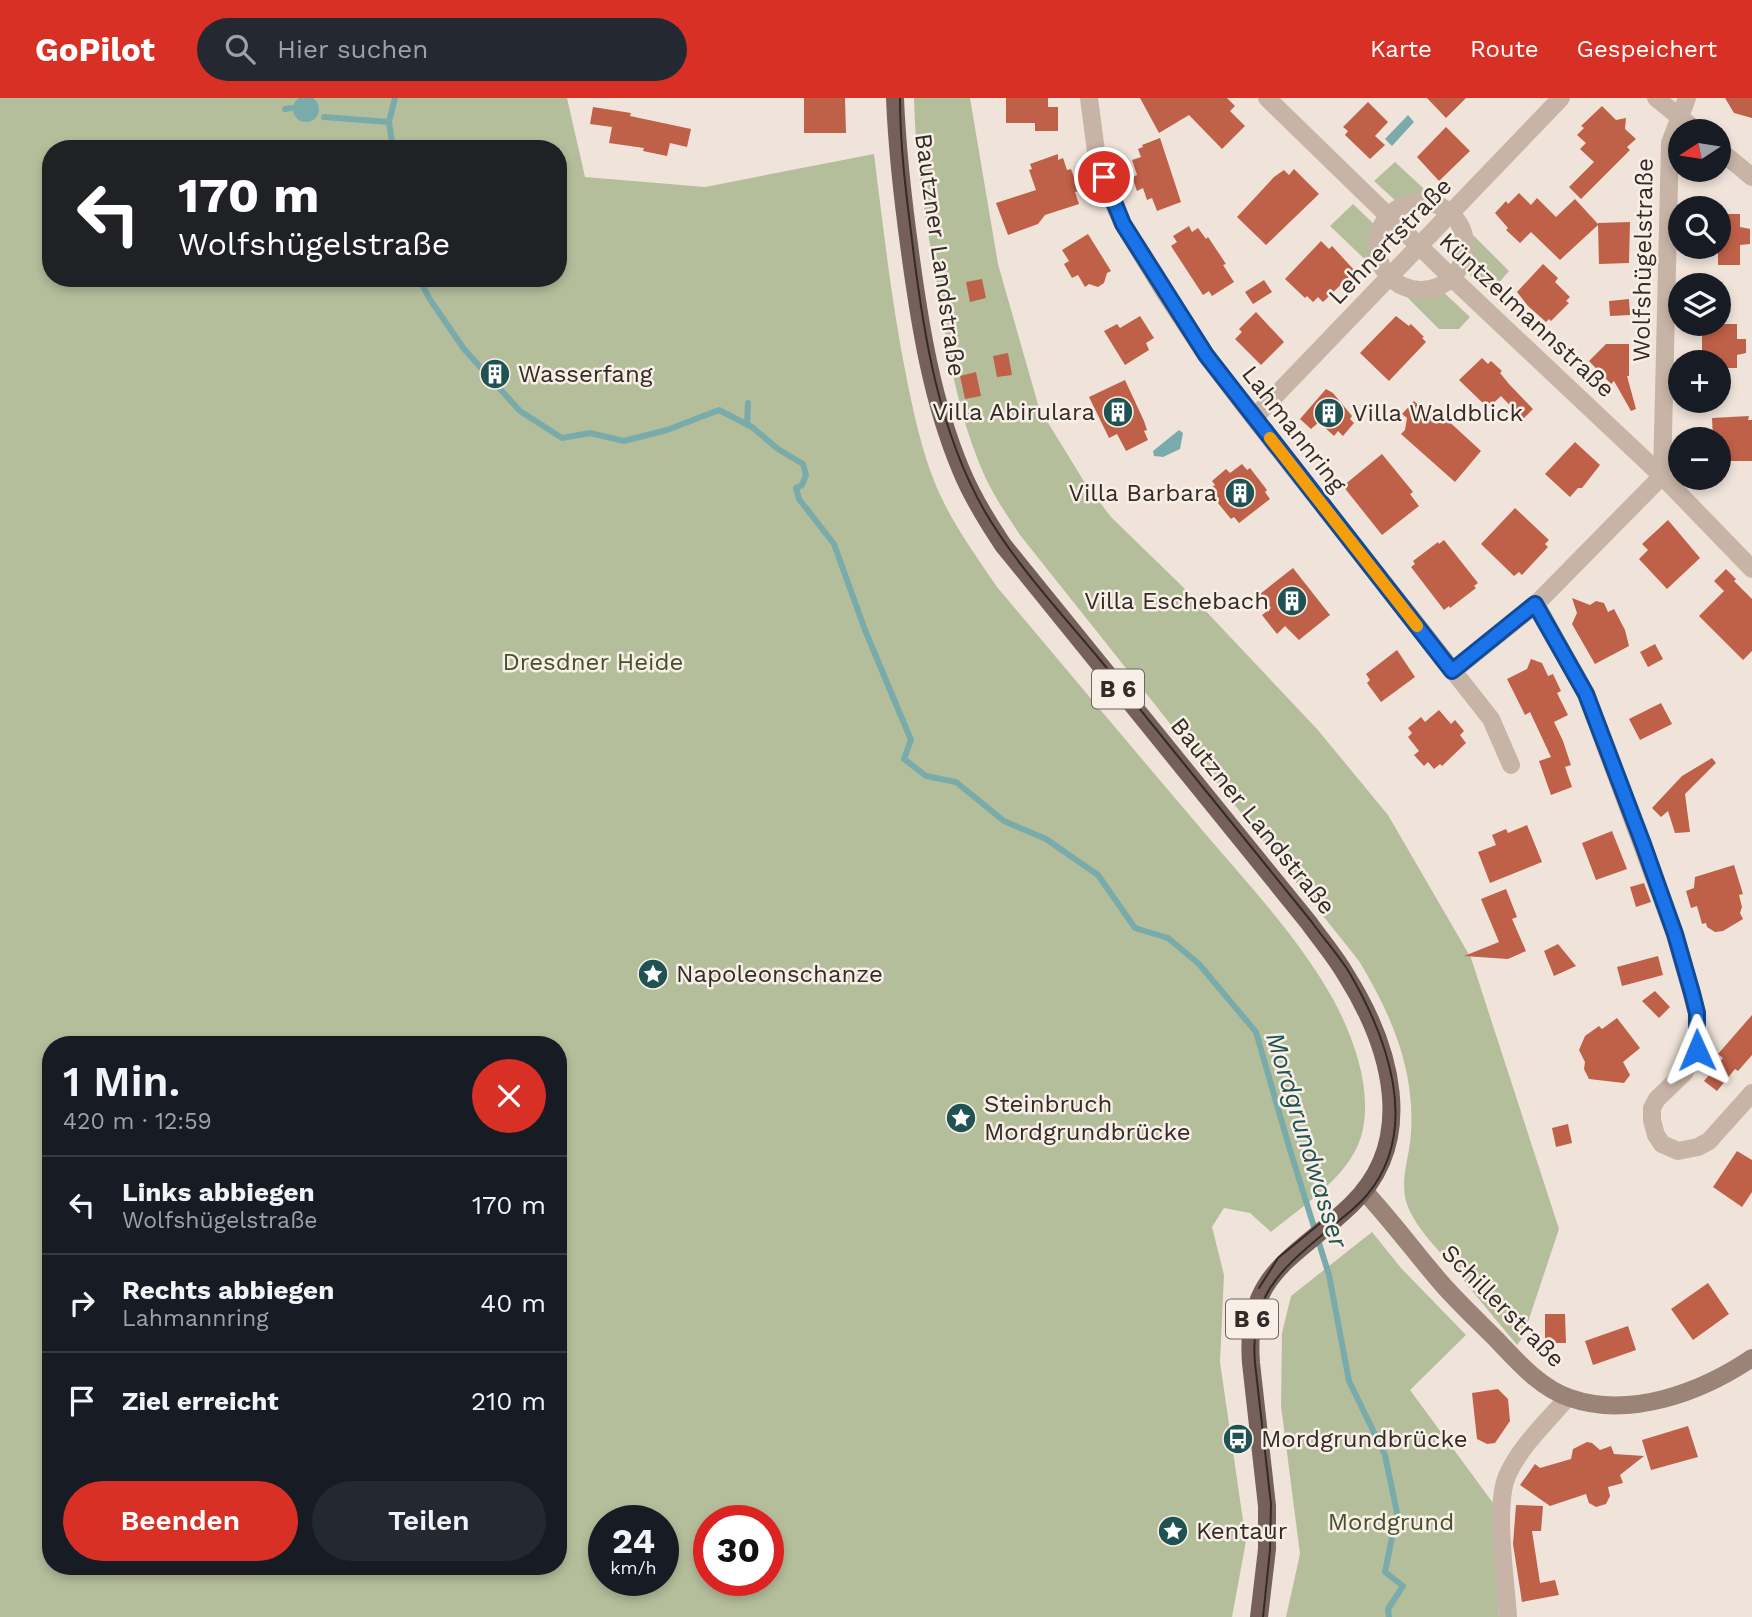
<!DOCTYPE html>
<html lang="de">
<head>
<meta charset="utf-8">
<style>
	body { margin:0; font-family:"Work Sans",sans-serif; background:#242831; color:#f1f3f6; height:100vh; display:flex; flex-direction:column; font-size:26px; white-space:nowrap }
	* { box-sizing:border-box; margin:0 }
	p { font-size:23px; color:#9ea1a6 }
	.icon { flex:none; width:38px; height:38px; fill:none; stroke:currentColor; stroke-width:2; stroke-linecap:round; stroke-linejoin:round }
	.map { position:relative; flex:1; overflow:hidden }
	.panel { position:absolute; left:42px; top:938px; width:525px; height:539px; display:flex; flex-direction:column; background:#171b24; border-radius:28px; box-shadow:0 4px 10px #0003 }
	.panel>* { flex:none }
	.hud { position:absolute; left:42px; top:42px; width:525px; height:147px; border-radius:28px; box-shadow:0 4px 10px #0003; background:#202124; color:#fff; overflow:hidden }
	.needle { width:46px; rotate:258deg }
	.buttons { position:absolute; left:1668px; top:21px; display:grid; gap:14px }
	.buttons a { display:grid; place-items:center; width:63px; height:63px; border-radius:50%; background:#171b24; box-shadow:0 4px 10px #0003; font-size:35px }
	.speed { position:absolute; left:588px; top:1407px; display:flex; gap:14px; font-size:35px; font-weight:700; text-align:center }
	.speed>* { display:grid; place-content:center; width:91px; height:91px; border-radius:50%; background:#171b24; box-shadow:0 4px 10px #0003; line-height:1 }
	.speed small { font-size:18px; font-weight:400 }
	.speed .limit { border:10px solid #d22; background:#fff; color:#111 }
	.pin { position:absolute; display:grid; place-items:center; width:60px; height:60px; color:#fff; margin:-30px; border:4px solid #fff; border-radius:50%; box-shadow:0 2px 7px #0007 }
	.me { position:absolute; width:77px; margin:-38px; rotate:359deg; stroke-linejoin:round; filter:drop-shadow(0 0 5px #0008) }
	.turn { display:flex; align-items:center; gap:24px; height:147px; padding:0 21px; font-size:32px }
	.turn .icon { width:91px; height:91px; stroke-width:2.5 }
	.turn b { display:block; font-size:49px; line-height:60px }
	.round { display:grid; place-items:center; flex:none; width:74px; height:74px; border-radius:37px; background:#242831 }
	.summary { display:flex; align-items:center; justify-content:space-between; height:119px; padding:0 21px }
	h1 { font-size:42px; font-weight:600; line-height:52px }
	.cta { display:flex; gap:14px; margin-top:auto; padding:14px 21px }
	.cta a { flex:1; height:80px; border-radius:42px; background:#d93025; color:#fff; font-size:28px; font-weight:600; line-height:80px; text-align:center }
	.cta a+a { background:#242831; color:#f1f3f6 }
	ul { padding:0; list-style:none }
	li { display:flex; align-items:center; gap:21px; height:98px; padding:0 21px; border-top:2px solid #363941 }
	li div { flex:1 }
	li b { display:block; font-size:26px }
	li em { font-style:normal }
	header { display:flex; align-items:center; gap:42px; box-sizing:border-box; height:98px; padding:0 35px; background:#d93025; color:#fff }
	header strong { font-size:33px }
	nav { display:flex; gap:38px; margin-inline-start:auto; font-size:24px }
	.search { width:490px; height:63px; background:#242831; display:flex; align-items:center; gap:18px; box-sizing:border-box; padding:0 24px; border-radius:38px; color:#9ea1a6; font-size:26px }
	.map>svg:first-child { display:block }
	.green { fill:#b4be9b; fill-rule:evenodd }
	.water { fill:#7aabab }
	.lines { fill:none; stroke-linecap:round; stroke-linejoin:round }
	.stream { stroke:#7aabab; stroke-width:6 }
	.building { fill:#bf6048 }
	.street { stroke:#c7b4a7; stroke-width:18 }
	.secondary { stroke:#9b8378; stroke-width:18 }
	.primary { stroke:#756159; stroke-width:18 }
	.tram { stroke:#342a27; stroke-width:2 }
	.route-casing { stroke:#114b97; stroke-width:18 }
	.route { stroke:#1a73e8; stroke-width:12 }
	.slow { stroke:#f59e0b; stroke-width:12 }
	.labels { text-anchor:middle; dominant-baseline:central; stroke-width:5; stroke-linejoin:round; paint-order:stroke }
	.shield { fill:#f8efe6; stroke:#6f6560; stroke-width:2 }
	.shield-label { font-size:23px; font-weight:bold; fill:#342a27 }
	.street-label { font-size:24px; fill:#342a27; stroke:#f8efe6 }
	.poi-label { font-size:24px; fill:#342a27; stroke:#f8efe6; text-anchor:start }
	.park-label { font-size:24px; fill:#45512c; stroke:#f8efe6 }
	.water-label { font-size:26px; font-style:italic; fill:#1f5253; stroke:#f8efe6 }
</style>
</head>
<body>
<header>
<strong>GoPilot</strong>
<div class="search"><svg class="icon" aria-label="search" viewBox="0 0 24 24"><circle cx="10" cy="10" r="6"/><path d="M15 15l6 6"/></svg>Hier suchen</div>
<nav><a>Karte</a><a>Route</a><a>Gespeichert</a></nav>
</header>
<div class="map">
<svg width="1752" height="1519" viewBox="0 0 1752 1519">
	<rect width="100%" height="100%" fill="#f0e4da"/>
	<!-- green -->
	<path class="green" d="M0,0H567L585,79L705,89L874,56C883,128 891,200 905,272C913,312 921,352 937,390C952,425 976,458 997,489C1066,571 1134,652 1203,733C1248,786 1299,840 1333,901C1354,940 1374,994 1361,1039C1348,1080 1302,1108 1271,1134L1250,1115L1224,1110L1212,1129L1224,1177L1220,1264L1246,1443L1232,1519H0ZM51,51H558V180H51ZM51,947H558V1468H51ZM604,1423H663V1482H604ZM709,1423H768V1482H709Z
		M914,0H970L998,166L1039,310L1085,385L1111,419L1184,490L1317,631L1388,717L1471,860L1559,1131L1523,1239L1517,1247C1495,1221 1473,1194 1452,1168C1436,1149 1413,1127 1406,1103C1400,1079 1410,1058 1411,1034C1415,971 1391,916 1359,863L1020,437C1004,413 988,389 978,362C955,304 946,242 936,180C925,120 915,61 914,0Z
		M1395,64L1436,102L1423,101L1399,106L1374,83Z
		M1353,106L1377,129L1374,150L1377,166L1374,170L1330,128Z
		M1466,130L1509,173L1490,195L1463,171L1468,161Z
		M1439,190L1470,219L1459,231H1439L1401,193L1428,194Z
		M1372,1134L1401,1170L1466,1237L1410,1292L1493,1405L1499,1519H1286L1300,1456L1281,1308L1282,1235L1291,1198Z"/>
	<!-- water -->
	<path class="water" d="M293 11a13 13 0 1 1 26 0a13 13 0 1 1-26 0Z
		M1408,17L1414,24L1392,48L1385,41Z
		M1179,332L1183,335L1180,351L1163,359L1154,358L1153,353Z"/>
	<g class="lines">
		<!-- stream -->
		<path class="stream" d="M285,11L292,10
			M324,19L389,24
			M393,51L389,24L395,0
			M419,180L429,200L464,251L520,313L562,340L590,335L624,343L667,332L719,312L752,329L778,351L803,366L806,377L802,387L796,390L799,401L834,446L865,532L911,642L904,661L926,678L956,684L1004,723L1046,741L1098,777L1135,830L1168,840L1199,866L1256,934L1290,1052L1329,1177L1349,1283L1385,1357L1397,1415L1385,1474L1403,1488L1388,1511L1389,1519
			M747,327L748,305"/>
	</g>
	<!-- building -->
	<path class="building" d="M804,0H845L846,35H804Z
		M1006,0H1048V9H1058V33H1035V25H1006Z
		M1140,0H1227L1235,8L1230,13L1245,28L1222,51L1189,17L1159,35Z
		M1427,0H1466L1446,20Z
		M1725,0H1752V20L1734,15Z
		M1368,4L1388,24L1375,38L1385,47L1370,61L1345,37L1348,33L1343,29Z
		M1602,8L1616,22L1626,20L1625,31L1636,41L1627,49L1630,52L1581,101L1569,89L1594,64L1580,51L1586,45L1577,37L1584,30L1581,28Z
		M593,9L631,15L630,18L691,31L687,49L670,45L667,58L643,53L644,50L609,45L612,29L590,26Z
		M1446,29L1470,53L1439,83L1417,59Z
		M1160,40L1181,104L1157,113L1152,100L1147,102L1143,90L1137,93L1132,79L1137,77L1132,62L1141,59L1138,51L1143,49L1142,47Z
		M1058,56V62L1063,60L1067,72L1071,71L1079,93L1075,94L1079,106L1045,117L1038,126L1008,137L996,105L1036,92L1029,72L1032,71L1030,66Z
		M1294,71L1319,96L1266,147L1237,119L1274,79L1284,72L1289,77Z
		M1519,95L1531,107L1537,100L1556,119L1575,101L1598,126V125L1630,124L1629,165L1599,166L1598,127L1560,162L1531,134L1520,145L1506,132L1508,130L1495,115L1506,103L1508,106Z
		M1718,116H1740V129L1750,131V146L1740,147V167H1718Z
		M1189,128L1192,134L1198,130L1206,141L1208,139L1226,166L1223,167L1234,184L1212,198L1209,193L1203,197L1171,148L1177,144L1173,138Z
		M1088,136L1111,173L1107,175L1104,185L1098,189L1089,186L1085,189L1078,177L1072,180L1064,166L1069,163L1062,152Z
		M1321,143L1329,151L1332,148L1355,173L1323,204L1318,199L1313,204L1307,198L1305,200L1285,181Z
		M1543,166L1558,180L1555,184L1570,199L1566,203L1569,205L1551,223L1549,221L1546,224L1528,208L1517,194Z
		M982,181L986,200L970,204L966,184Z
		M1264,182L1272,194L1253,206L1245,194Z
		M1629,201L1630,217L1610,218L1609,203Z
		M1256,214L1284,244L1261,267L1235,241L1242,234L1239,231Z
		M1140,218L1154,240L1146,245L1149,252L1125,267L1104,233L1117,226L1120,230Z
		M1396,218L1409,228L1411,226L1424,239L1422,240L1426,244L1389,283L1360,255Z
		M1702,226H1737V241H1746V255L1737,257V270H1718V264H1702Z
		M1606,246H1629V278H1627L1636,311L1631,313L1614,283L1611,286L1589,263Z
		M1008,255L1012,277L997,279L993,258Z
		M1482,260L1488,266L1491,263L1502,273L1500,275L1509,286L1533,311L1523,321L1501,298L1488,310L1459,282Z
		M490,265L506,270L500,288L484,282Z
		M976,274L981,298L965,301L960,278Z
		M1125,282L1144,323L1147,332L1144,333L1148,342L1126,353L1117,336L1109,340L1089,299Z
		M1326,291L1333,295L1352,318L1350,321L1354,325L1343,338L1338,333L1334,338L1319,324L1311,331L1300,321Z
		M1414,303L1424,312L1430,306L1481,353L1455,384L1401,336L1405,332L1407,320L1402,316Z
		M1749,318L1748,322H1752V363H1718V341H1713L1712,320Z
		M1575,344L1600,367L1582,390H1578L1570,399L1545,376Z
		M1382,356L1413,394L1410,396L1419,408L1382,437L1343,388Z
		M1242,366L1247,372L1250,370L1267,392L1265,394L1270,401L1239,425L1234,419L1231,421L1213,399L1216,397L1211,390L1215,387L1212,383L1226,371L1230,375Z
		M1515,410L1549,442L1545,446L1548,449L1522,477L1519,474L1514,478L1481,446Z
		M1668,422L1700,460L1667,491L1639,461L1648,452L1642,446Z
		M1444,442L1478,485L1474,488L1476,490L1450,510L1449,508L1444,512L1411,469L1415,466L1413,463L1438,444L1439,446Z
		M1293,470L1330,517L1299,542L1285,528L1277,536L1262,517L1271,510L1260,496Z
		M1726,471L1736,481L1734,483L1752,501V553L1743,562L1699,518L1724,493L1714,483Z
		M1572,500L1590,507L1596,503L1604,505L1608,514L1614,511L1625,532L1629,548L1595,566L1572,526L1577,515Z
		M1655,546L1663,561L1648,569L1640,554Z
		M1397,552L1415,579L1381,604L1367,585L1370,582L1366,576Z
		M1531,561L1542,565L1548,578L1553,576L1561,593L1557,595L1568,617L1554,624L1563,643L1571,667L1565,669L1572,689L1551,697L1539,663L1551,659L1530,614L1525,617L1507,581L1527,571Z
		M1661,605L1672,626L1640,642L1629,621Z
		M1439,612L1451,626L1455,622L1464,633L1460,637L1466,645L1442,668L1440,666L1434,671L1428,664L1424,668L1414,657L1419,653L1408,639L1412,635L1408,630L1421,619L1425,624Z
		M1712,660L1716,665L1685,696L1690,734L1675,735L1668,713L1661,719L1652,710L1682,678Z
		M1527,727L1542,764L1490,785L1478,754L1496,747L1492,737L1506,731L1508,735Z
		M1612,733L1627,771L1596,782L1582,745Z
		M1734,767L1743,796L1739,797L1742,809L1740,815L1743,821L1723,833L1715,834L1707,829L1706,825L1702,826L1697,808L1691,810L1686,793L1694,790L1695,779Z
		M1644,785L1651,804L1636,809L1630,789Z
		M1506,791L1517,819L1512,821L1526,853L1508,861L1464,858L1499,844L1481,801Z
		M1558,846L1576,868L1554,878L1544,853Z
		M1658,858L1663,877L1622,888L1617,869Z
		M1655,893L1670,909L1659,920L1642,903Z
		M1752,917V957L1738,973L1735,971L1717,993L1704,983L1723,960L1718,956Z
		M1617,920L1640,950L1623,964L1630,977L1624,985L1589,981L1584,971L1585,964L1579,952L1585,938L1599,928L1602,931Z
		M1568,1026L1572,1045L1556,1049L1552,1030Z
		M1737,1053L1752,1062V1094L1742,1109L1713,1089Z
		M1708,1185L1729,1216L1693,1242L1671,1211Z
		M1545,1216H1565L1566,1245H1551V1241H1545Z
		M1628,1228L1636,1252L1593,1267L1585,1243Z
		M1498,1291L1508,1301L1510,1323L1495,1345L1487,1346L1477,1341L1472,1295Z
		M1688,1328L1698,1359L1651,1372L1642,1342Z
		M1587,1344L1592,1345L1600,1352L1611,1348L1614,1356L1644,1358L1620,1377L1623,1385L1608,1389L1610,1398L1606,1406L1596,1409L1589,1405L1586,1396L1550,1408L1520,1387L1535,1366L1540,1370L1571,1361L1573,1351Z
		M1516,1407L1543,1408L1541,1433H1532L1540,1485L1555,1482L1559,1497L1522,1504L1513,1446Z"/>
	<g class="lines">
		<!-- street -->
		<path class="street" d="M1089,0L1097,61L1110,98L1123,126L1165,195L1206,257L1254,320L1491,621L1511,667
			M1267,0L1452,180L1662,378L1752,471
			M1656,0L1697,33
			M1718,51L1752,79
			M1377 148a44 44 0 1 1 88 0a44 44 0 1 1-88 0Z
			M1254,320L1561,0
			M1536,506L1586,596L1675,836L1697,915V952L1684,975L1657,1001L1652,1010V1022L1656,1037L1662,1046L1678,1053L1698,1049L1709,1043L1752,995
			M1453,573L1536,506L1662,378L1670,45L1687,0
			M1508,1519C1506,1482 1494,1410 1507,1378C1520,1348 1547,1324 1567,1300"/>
		<!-- secondary -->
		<path class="secondary" d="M1364,1093C1392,1123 1416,1156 1443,1187C1460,1206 1478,1223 1496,1241C1517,1263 1540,1290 1570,1300C1630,1321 1702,1294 1752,1260"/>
		<!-- primary -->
		<path class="primary" d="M895,0C897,52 903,103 910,154C920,228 932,303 961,372C972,399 987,423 1003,447L1309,825C1321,842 1335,858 1346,877C1390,947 1419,1042 1351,1107C1295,1161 1244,1174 1251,1265L1267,1408V1451L1259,1519"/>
		<!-- tram -->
		<path class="tram" d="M900,0C900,48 906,95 912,142C923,234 938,331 984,412C1016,467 1061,515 1101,563C1171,650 1241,736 1311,823C1323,840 1338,856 1349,874C1387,939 1422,1031 1367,1097C1358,1108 1346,1117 1335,1126C1285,1169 1249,1192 1255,1265L1271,1406L1270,1452L1263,1519
			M1259,1190L1278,1160L1329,1118"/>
	</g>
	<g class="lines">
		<!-- route casing -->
		<g class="route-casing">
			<path id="route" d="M1104,79L1123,126L1206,257L1452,573L1535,506L1586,596L1643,746L1675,836L1692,895L1697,915V952"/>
		</g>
		<!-- route -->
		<use href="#route" class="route"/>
		<!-- slow -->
		<path class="slow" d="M1270,340L1417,528"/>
	</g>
	<!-- icons -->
	<defs>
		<g id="building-disc" transform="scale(1.575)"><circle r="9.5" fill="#1f5253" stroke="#f8efe6"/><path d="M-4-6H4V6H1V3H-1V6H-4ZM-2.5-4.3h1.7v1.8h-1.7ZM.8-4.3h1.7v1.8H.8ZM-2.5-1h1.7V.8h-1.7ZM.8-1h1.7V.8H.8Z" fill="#fff"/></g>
		<g id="sight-disc" transform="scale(1.575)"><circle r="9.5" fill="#1f5253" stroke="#f8efe6"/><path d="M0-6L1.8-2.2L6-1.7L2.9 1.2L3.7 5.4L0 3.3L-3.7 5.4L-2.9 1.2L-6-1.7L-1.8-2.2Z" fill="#fff"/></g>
		<g id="bus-disc" transform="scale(1.575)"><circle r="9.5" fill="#1f5253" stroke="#f8efe6"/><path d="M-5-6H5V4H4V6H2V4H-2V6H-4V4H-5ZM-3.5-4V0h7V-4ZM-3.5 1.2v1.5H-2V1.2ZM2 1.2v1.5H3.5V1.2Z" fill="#fff"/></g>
	</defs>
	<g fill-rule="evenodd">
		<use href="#building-disc" x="495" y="276"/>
		<use href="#building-disc" x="1118" y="314"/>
		<use href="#building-disc" x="1329" y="315"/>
		<use href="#building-disc" x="1240" y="395"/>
		<use href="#building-disc" x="1292" y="503"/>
		<use href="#sight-disc" x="653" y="876"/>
		<use href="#sight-disc" x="961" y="1020"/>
		<use href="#bus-disc" x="1238" y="1341"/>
		<use href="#sight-disc" x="1173" y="1433"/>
	</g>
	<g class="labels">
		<!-- shield labels -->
		<g class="shield">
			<rect x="1092" y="571.5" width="52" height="39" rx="5"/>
			<rect x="1226" y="1201.5" width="52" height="39" rx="5"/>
		</g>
		<g class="shield-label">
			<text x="1118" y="591">B 6</text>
			<text x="1252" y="1221">B 6</text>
		</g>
		<!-- street labels -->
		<g class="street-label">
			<text transform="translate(1390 143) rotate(-46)">Lehnertstraße</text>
			<text transform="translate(940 157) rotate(82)">Bautzner Landstraße</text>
			<text transform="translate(1643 162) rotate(-89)">Wolfshügelstraße</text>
			<text transform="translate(1527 217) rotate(43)">Küntzelmannstraße</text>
			<text transform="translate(1294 331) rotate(52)">Lahmannring</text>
			<text transform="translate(1253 718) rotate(51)">Bautzner Landstraße</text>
			<text transform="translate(1503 1208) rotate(45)">Schillerstraße</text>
		</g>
		<!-- poi labels -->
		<g class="poi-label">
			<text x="518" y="276">Wasserfang</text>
			<text x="1095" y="314" text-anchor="end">Villa Abirulara</text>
			<text x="1352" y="315">Villa Waldblick</text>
			<text x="1217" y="395" text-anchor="end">Villa Barbara</text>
			<text x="1269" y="503" text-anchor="end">Villa Eschebach</text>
			<text x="676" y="876">Napoleonschanze</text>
			<text x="984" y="1006">Steinbruch<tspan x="984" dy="28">Mordgrundbrücke</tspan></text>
			<text x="1261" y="1341">Mordgrundbrücke</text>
			<text x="1196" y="1433">Kentaur</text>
		</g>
		<!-- park labels -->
		<g class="park-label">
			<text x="593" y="564">Dresdner Heide</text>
			<text x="1391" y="1424">Mordgrund</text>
		</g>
		<!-- water labels -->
		<g class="water-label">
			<text transform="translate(1307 1042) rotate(73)">Mordgrundwasser</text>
		</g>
	</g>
</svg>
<div class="buttons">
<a><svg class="needle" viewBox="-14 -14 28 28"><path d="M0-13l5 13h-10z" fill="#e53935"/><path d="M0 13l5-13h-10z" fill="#9ea1a6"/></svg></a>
<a><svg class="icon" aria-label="search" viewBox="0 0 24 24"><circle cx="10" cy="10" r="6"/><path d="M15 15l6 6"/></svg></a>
<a><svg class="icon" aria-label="layers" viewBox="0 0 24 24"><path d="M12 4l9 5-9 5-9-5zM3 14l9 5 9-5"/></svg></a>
<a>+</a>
<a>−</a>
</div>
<div class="speed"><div>24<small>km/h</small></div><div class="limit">30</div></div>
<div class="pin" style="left:1104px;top:79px;background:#d93025"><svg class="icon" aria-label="arrive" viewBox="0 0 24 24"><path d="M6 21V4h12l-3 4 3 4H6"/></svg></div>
<svg class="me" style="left:1697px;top:952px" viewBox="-20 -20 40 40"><path d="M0-17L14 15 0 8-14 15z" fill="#1a73e8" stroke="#fff" stroke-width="4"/></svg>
<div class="hud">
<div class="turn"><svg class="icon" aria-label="left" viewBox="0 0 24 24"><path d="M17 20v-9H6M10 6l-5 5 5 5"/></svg><div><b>170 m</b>Wolfshügelstraße</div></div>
</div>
<section class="panel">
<div class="summary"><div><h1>1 Min.</h1><p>420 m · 12:59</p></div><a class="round" style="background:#d93025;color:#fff"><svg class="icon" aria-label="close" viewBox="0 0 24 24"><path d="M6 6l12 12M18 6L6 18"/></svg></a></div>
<ul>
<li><svg class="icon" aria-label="left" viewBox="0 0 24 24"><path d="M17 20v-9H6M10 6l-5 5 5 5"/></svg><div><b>Links abbiegen</b><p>Wolfshügelstraße</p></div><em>170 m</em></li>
<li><svg class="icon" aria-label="right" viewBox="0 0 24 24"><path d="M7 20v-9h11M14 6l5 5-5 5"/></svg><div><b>Rechts abbiegen</b><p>Lahmannring</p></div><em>40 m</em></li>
<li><svg class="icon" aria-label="arrive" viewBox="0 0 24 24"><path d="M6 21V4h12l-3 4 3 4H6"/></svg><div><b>Ziel erreicht</b></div><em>210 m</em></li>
</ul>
<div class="cta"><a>Beenden</a><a>Teilen</a></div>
</section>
</div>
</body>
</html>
